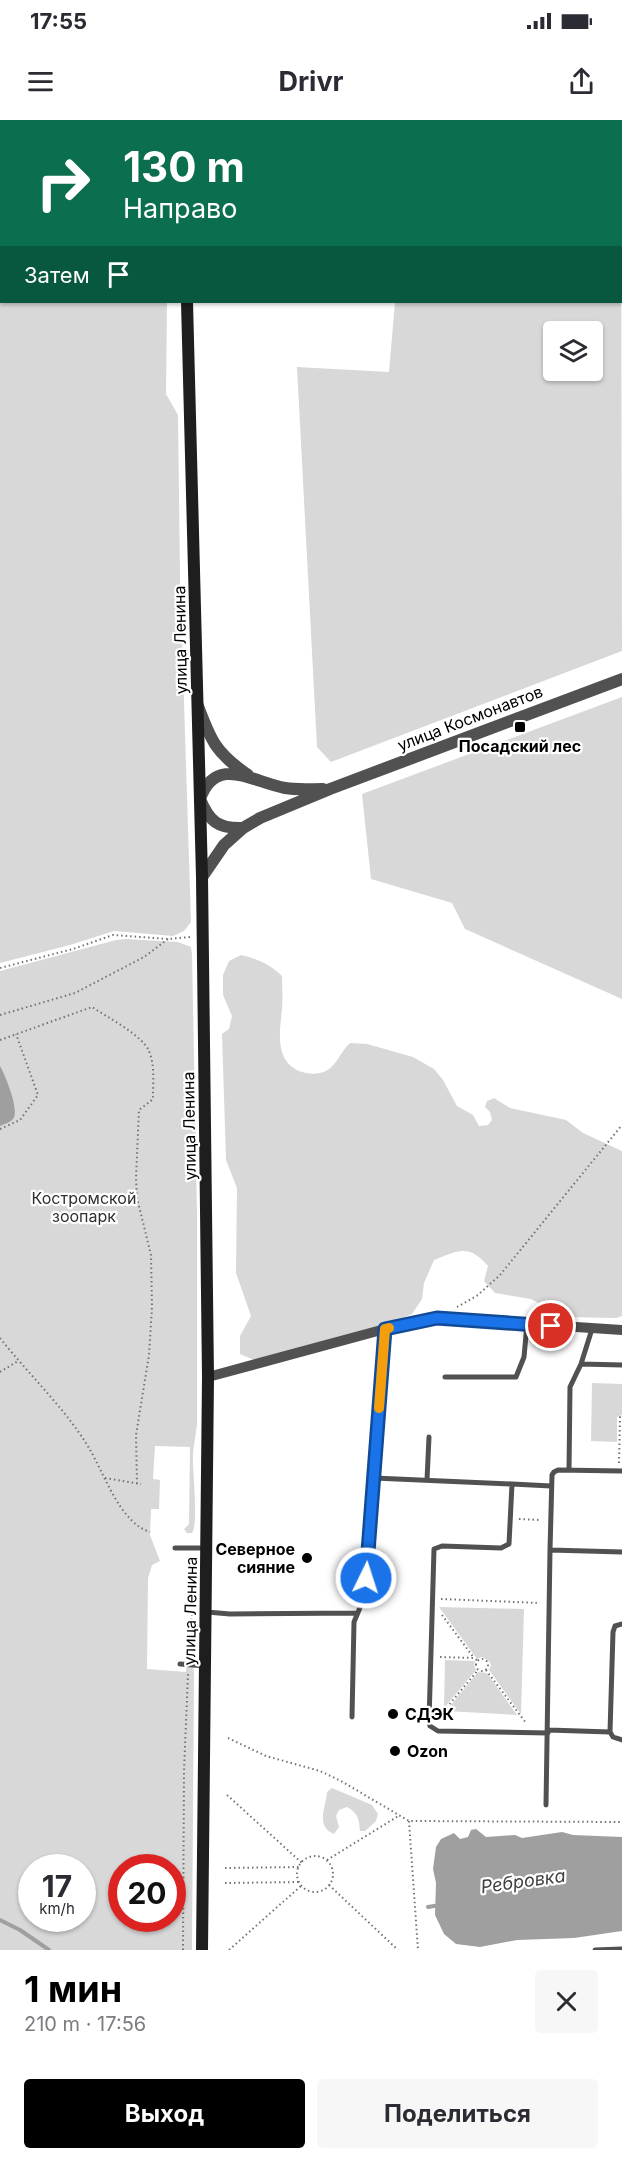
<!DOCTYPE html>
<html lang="ru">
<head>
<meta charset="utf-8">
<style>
	body { margin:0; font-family:Inter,sans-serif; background:#f7f7f7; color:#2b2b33; height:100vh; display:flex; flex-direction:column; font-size:22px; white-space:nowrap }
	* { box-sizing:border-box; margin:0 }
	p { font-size:20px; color:#7c7c81 }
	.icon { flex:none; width:33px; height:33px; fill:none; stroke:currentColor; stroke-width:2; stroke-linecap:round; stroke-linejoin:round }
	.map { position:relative; height:1830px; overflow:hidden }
	.panel { display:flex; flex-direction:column; background:#fff; flex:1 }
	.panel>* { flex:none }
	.top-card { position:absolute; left:0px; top:0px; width:622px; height:183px; box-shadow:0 2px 4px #0004; background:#0b6e4f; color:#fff; overflow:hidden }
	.fabs { position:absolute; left:543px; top:201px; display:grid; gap:12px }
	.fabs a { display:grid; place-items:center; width:60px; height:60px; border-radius:6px; background:#fff; box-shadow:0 2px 4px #0004; font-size:30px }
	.speed { position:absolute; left:18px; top:1734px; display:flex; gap:12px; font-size:30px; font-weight:700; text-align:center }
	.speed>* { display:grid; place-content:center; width:78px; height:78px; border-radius:50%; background:#fff; box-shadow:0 2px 4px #0004; line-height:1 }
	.speed small { font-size:15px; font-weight:400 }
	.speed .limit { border:9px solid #d22; background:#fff; color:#111 }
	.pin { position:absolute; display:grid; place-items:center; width:51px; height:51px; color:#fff; margin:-26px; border:3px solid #fff; border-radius:50%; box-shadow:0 2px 6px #0007 }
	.me { position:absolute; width:66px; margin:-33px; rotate:4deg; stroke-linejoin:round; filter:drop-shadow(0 0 4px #0008) }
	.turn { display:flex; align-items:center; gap:21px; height:126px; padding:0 24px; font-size:27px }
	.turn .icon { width:78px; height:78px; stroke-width:2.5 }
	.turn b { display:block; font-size:42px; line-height:51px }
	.then { display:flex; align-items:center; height:57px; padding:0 24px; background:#0003; gap:12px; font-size:22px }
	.round { display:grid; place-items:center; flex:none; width:63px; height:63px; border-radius:6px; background:#f7f7f7 }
	.summary { display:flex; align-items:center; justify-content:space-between; height:102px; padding:0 24px }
	h1 { font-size:36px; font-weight:700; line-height:45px; color:#000 }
	.primary-button { display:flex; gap:12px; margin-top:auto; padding:12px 24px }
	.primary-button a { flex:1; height:69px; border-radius:6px; background:#000; color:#fff; font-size:24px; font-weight:700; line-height:69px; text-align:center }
	.primary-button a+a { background:#f7f7f7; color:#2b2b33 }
	.status { display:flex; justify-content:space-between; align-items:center; height:42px; padding:0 30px; background:#fff; direction:ltr }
	.status svg { height:16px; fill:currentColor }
	header { display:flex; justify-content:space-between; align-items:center; height:78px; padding:0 24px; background:#fff; font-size:27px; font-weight:700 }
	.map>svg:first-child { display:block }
	.green { fill:#d8d8d8; fill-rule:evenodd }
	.water { fill:#9f9f9f }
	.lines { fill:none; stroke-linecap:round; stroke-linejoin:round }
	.stream { stroke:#9f9f9f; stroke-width:4 }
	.path { stroke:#737373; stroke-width:2; stroke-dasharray:1.5 3; stroke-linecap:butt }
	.service { stroke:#515151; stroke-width:5 }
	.minor { stroke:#515151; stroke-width:10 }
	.tertiary { stroke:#515151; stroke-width:12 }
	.secondary { stroke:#1e1e1e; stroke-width:12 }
	.route-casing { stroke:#114b97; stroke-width:15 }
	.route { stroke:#1a73e8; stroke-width:10 }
	.slow { stroke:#f59e0b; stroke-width:10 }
	.poi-dot { fill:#000; stroke:#fff; stroke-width:2 }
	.labels { text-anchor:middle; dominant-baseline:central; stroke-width:4.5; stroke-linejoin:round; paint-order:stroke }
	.street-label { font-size:16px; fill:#000; stroke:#fff }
	.poi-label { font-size:16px; font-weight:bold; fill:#000; stroke:#fff; text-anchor:start }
	.park-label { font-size:16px; fill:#2f2f2f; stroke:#fff }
	.water-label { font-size:18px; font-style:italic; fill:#404040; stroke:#fff }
</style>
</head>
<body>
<div class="status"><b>17:55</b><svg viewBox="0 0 49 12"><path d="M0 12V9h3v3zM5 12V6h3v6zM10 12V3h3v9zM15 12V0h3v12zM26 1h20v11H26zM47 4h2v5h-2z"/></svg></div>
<header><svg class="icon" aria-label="menu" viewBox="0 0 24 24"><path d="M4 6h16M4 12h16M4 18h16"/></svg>Drivr<svg class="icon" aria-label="share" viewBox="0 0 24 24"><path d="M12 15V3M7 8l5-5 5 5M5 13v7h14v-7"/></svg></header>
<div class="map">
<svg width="622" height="1830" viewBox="0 0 622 1830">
	<rect width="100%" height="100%" fill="#fff"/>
	<!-- green -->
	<path class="green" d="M0,0H160L2,2V182H167L166,274L178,295L180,456L191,802L184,811L173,816L114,811L70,825L0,843Z
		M621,52L622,531L331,642L317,627L297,247L389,252L395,182H621ZM554,212H592V250H554Z
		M622,577V879L465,809L452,783L371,759L362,674Z
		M126,819L178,822L191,827L192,834L197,1094V1304C196,1314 194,1323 193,1333C192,1350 199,1403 192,1413H187L184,1409L189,1404L190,1327L155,1326L153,1359L160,1360L159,1389H151L150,1415L160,1441L152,1445L148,1458L147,1549L186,1552L188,1522H190L194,1554L192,1830H0V851L116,820ZM32,1748H82V1798H32ZM122,1748H172V1798H122Z
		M241,835C258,839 270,844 282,856C282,867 283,878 282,889C280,910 274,940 299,951C307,954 317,955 326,951C338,944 340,932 350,923L367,924L413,937L434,949L443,960L457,986L473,995L479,1006L488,1005L492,1000L490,992L485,987L487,981L494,978L510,988L566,1000L583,1013L622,1031V1196L616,1198L565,1197L531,1179L495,1173L484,1161L488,1146C469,1124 459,1130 434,1140L424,1163L422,1179L412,1194L380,1208L254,1240L240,1234V1216L251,1196L236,1153L237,1068L226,1040L222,914L229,909L232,896L223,875V855L229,841Z
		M592,1263L622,1264V1295L617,1297V1322L591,1321Z
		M439,1487L524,1489L521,1594L489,1550L491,1545L489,1541L482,1537L477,1539Z
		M445,1540L475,1541L474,1545L476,1550L444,1588Z
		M478,1552L487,1553L517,1595L446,1591Z
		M332,1668L372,1685L378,1694L376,1701L365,1711H360C359,1699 358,1693 347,1687L339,1690L336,1696L339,1707L334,1714C315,1706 326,1687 327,1672Z"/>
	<!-- water -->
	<path class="water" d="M0,946C5,955 20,990 13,999C11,1002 4,1004 0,1006Z
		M476,1709L486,1717L515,1715L522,1718L562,1712L573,1715L622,1717V1811L574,1818L517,1820L480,1827L456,1824L444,1814L435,1795L436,1763L433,1749L436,1727L441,1719L454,1713L460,1719L468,1717L471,1710Z"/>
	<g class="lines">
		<!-- stream -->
		<path class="stream" d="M428,1787L440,1785
			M0,1800L20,1810L49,1830"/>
		<!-- path -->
		<path class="path" d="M0,848L73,829L113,815L168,819L190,817
			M0,895L75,873L144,837L168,819
			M0,920L92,887C107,897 142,915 149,931C155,945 153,963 153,979L139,990L136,1058L137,1078L151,1135L152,1187L149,1235L136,1315L137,1364
			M0,1009L20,1000L38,975L16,914
			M457,1187L478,1175L500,1155L622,1005
			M0,1218C29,1255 65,1288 89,1328C104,1353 120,1403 150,1412
			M0,1252L18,1241
			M619,1343L620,1297H622
			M105,1358L141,1364
			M519,1399L541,1400
			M441,1479L540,1483
			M442,1495L474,1538
			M189,1536L192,1494
			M440,1537L474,1538L478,1541
			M476 1545a6 6 0 1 1 12 0a6 6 0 1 1-12 0Z
			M486,1550L526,1603
			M438,1598L478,1550
			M228,1618L266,1636L320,1651L341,1661L409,1701L622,1702
			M227,1675L302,1743
			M409,1701L418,1830
			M297 1754a18 18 0 1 1 36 0a18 18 0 1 1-36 0Z
			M327,1740L400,1695
			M225,1748L299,1747
			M225,1763L300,1762
			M329,1765L398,1830
			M183,1830L184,1651L188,1554
			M229,1830L302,1765"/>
		<!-- service -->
		<path class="service" d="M581,1244L622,1245
			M445,1257H516L524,1237L527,1204
			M569,1350L570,1267L581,1244L592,1209
			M374,1358L512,1364L509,1424L501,1428L442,1426L434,1429L429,1601L430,1606L438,1611L548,1613
			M427,1360L429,1317
			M512,1364L551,1366
			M175,1428H206
			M550,1430L552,1355L554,1352L558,1350L622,1351
			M207,1492L230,1494L357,1493
			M180,1544L206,1546
			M352,1597L354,1502L364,1478L385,1209
			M548,1610L610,1612L613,1617L622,1620
			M610,1612L613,1512L615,1506L622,1504
			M546,1685L550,1430L622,1432
			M595,1830L622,1829"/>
		<!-- minor -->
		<path class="minor" d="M272,0V2
			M208,1257L385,1209L437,1198L622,1210"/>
		<!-- tertiary -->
		<path class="tertiary" d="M198,586C211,621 216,633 248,655
			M243,708C218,709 209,701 200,679C216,634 252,662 285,668C297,670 310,669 323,669
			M202,757L224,725L243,708L260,698L330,669L622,559"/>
		<!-- secondary -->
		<path class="secondary" d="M180,0V2
			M187,182L202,757L208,1257L202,1830"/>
	</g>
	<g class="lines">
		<!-- route casing -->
		<g class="route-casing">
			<path id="route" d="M366,1458L385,1209L437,1198L551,1206"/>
		</g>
		<!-- route -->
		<use href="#route" class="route"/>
		<!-- slow -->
		<path class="slow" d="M379,1288L385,1209L389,1208"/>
	</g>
	<!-- markers -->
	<g class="poi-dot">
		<rect x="514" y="601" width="12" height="12" rx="3"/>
		<circle cx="307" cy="1438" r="6"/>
		<circle cx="393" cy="1594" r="6"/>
		<circle cx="395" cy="1631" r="6"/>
	</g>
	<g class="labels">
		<!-- street labels -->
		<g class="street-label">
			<text transform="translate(180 520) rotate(-91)">улица Ленина</text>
			<text transform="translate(470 598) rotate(-21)">улица Космонавтов</text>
			<text transform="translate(189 1006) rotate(-91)">улица Ленина</text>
			<text transform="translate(190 1491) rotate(-89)">улица Ленина</text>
		</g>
		<!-- poi labels -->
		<g class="poi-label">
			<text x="520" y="626" text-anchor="middle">Посадский лес</text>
			<text x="295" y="1429" text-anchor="end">Северное<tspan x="295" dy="18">сияние</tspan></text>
			<text x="405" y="1594">СДЭК</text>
			<text x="407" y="1631">Ozon</text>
		</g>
		<!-- park labels -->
		<g class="park-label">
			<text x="84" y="1078">Костромской<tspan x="84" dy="18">зоопарк</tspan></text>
		</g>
		<!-- water labels -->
		<g class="water-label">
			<text transform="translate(523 1761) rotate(-8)">Ребровка</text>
		</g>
	</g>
</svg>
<div class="fabs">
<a><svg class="icon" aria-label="layers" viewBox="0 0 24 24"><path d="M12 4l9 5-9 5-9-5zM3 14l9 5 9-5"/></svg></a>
</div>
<div class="speed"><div>17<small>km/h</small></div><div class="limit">20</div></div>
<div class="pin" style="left:551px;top:1206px;background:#d93025"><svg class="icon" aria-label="arrive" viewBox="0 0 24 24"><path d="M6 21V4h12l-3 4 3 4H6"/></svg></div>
<svg class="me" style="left:366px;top:1458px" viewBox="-20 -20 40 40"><circle r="17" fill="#1a73e8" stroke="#fff" stroke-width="3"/><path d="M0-11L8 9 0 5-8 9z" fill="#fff"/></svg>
<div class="top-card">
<div class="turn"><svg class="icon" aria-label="right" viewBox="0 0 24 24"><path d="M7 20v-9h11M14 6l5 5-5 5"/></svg><div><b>130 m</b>Направо</div></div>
<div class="then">Затем<svg class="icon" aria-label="arrive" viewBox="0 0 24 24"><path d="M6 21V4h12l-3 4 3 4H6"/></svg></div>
</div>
</div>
<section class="panel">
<div class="summary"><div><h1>1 мин</h1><p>210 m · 17:56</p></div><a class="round"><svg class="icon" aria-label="close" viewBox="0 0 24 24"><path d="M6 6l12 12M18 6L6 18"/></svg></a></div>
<div class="primary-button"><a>Выход</a><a>Поделиться</a></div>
</section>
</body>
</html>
